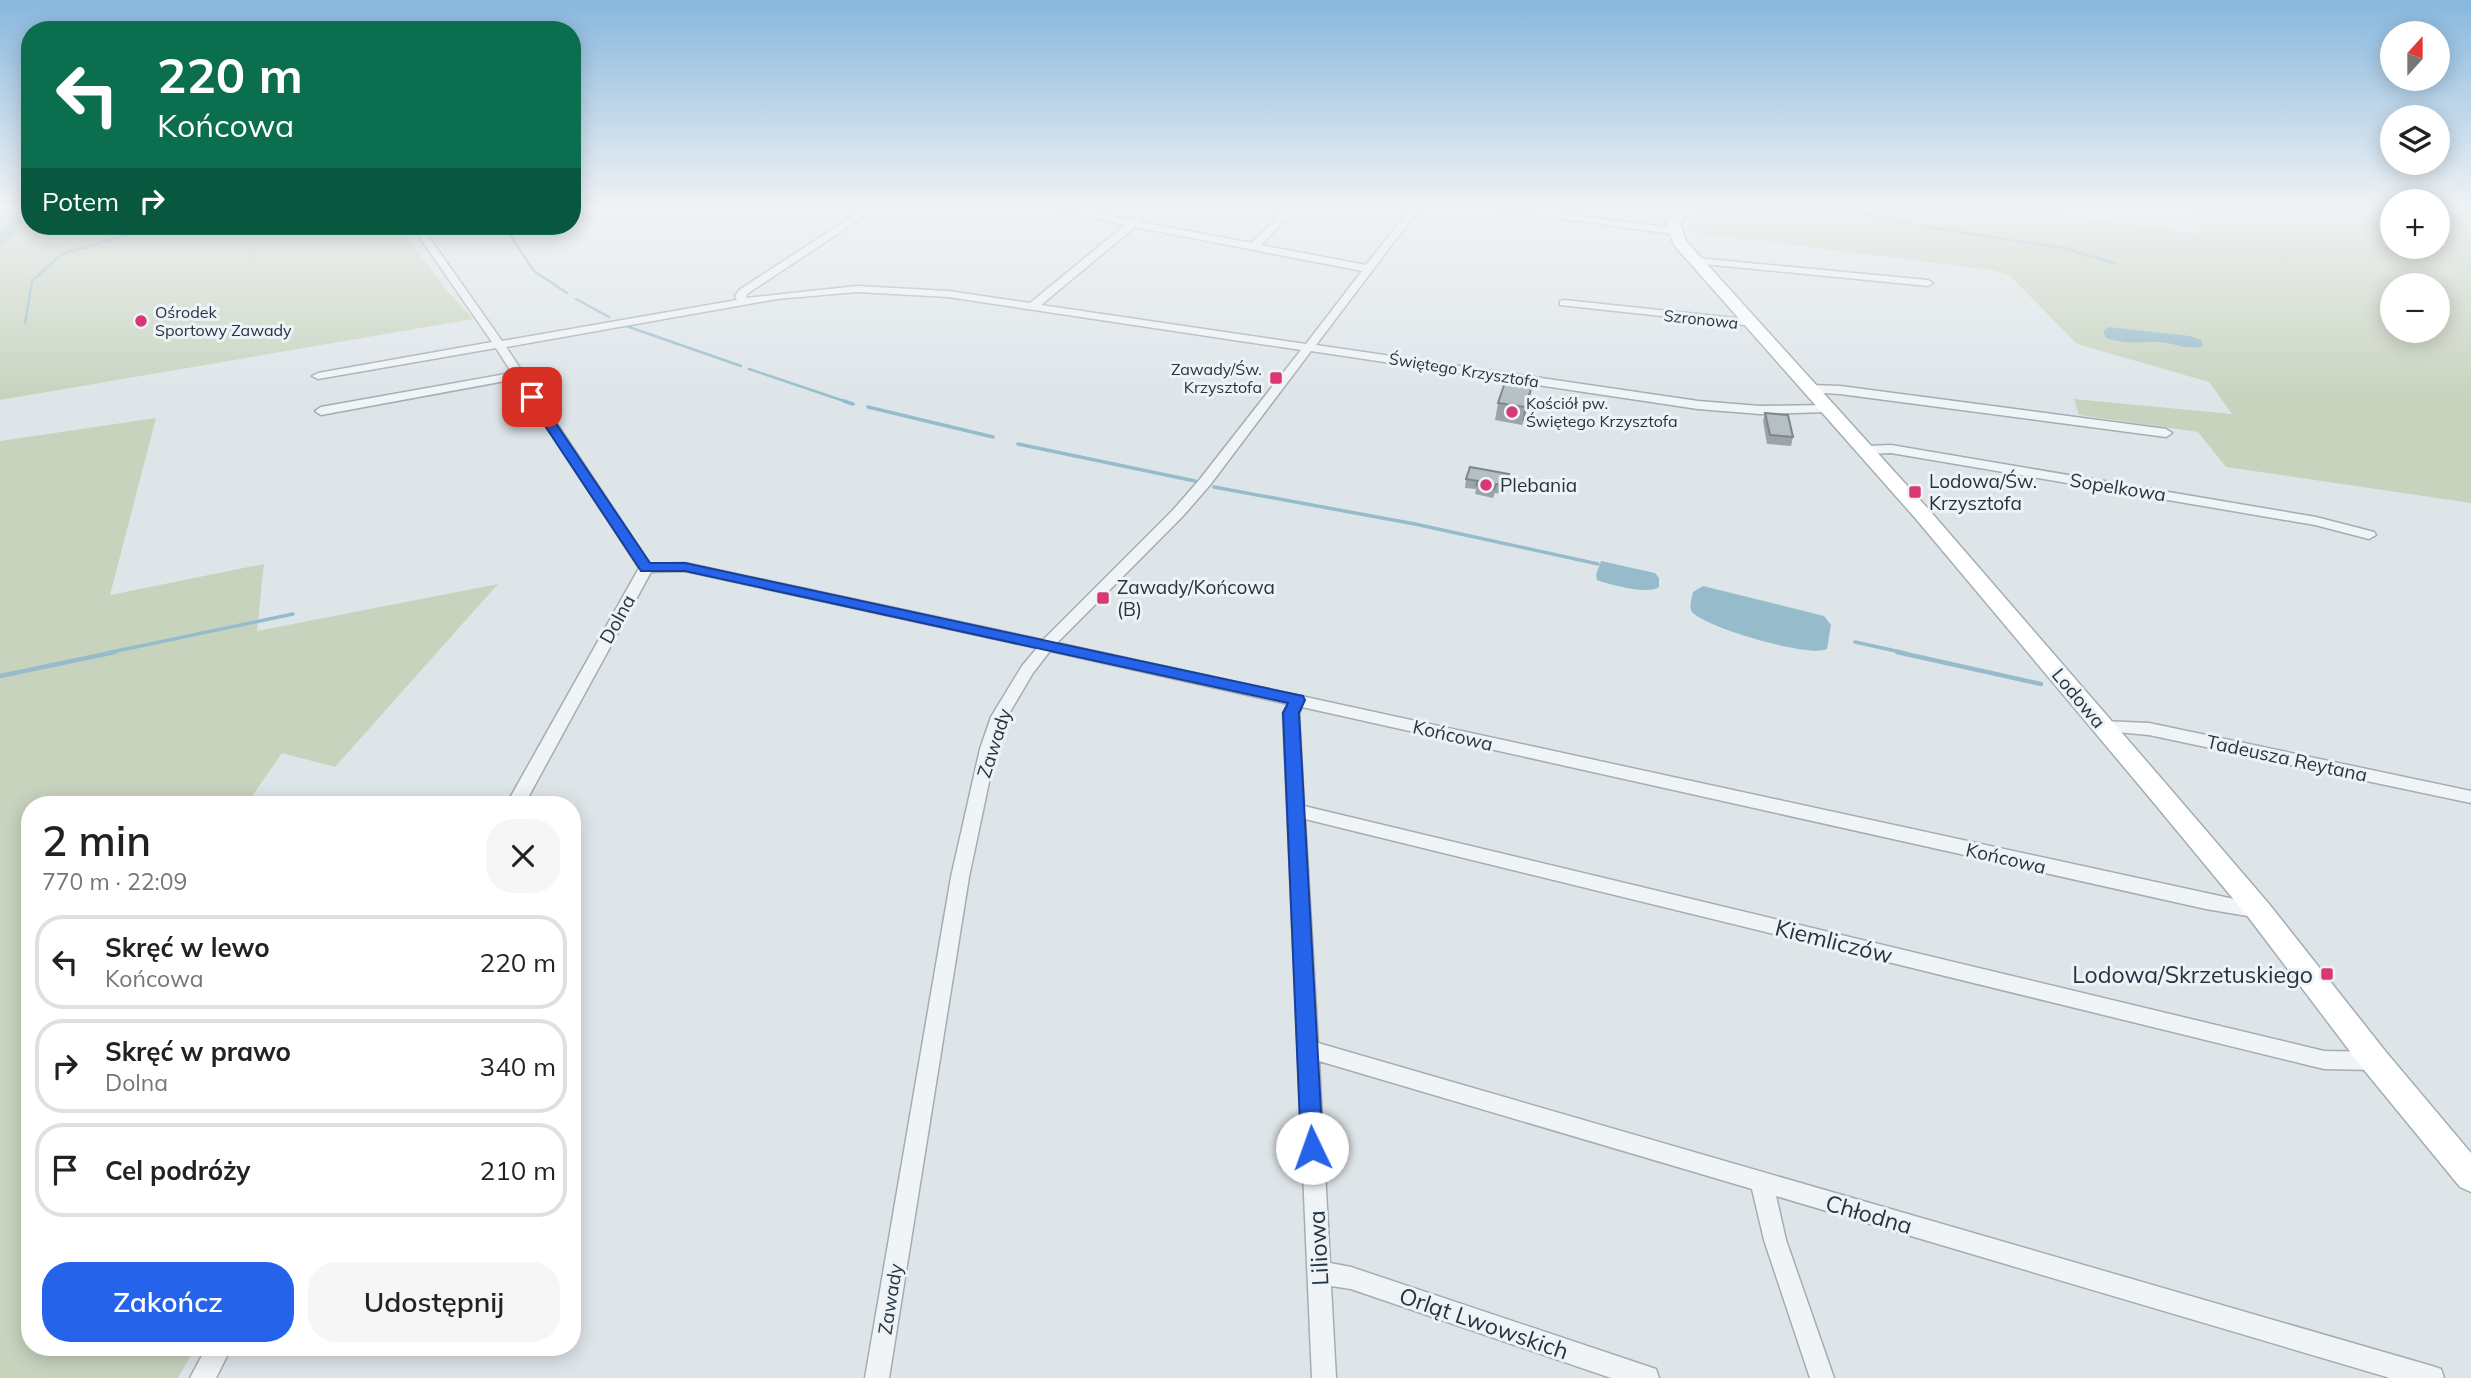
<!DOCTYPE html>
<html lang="pl">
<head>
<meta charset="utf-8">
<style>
	body { margin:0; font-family:Mulish,sans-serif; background:#f6f6f6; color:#222; height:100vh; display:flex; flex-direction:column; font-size:26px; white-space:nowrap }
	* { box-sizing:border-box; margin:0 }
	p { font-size:23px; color:#767676 }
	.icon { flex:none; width:38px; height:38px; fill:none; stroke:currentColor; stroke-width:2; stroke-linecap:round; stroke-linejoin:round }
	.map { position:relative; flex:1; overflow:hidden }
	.side { position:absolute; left:21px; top:796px; width:560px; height:560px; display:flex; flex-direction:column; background:#fff; border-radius:28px; box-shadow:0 4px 18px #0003 }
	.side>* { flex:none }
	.top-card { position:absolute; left:21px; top:21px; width:560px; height:214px; border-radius:28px; box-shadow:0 4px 18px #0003; background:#0b6e4f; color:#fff; overflow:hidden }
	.needle { width:46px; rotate:21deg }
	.buttons { position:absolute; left:2380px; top:21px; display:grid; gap:14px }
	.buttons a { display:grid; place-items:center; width:70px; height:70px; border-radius:50%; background:#fff; box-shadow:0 4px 18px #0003; font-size:35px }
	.pin { position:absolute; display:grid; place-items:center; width:60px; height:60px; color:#fff; margin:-30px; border-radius:14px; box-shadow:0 4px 10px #0006 }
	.me { position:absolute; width:77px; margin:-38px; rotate:357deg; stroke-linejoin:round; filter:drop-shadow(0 0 5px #0008) }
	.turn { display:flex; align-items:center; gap:24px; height:147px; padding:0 21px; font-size:32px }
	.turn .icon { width:91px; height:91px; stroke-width:2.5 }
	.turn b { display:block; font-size:49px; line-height:60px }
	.then { display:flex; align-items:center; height:66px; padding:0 21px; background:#0003; gap:14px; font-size:26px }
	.round { display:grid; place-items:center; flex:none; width:74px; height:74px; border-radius:28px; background:#f6f6f6 }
	.headline { display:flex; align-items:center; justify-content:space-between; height:119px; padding:0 21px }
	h1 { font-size:42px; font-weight:600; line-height:52px }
	.action { display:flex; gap:14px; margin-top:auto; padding:14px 21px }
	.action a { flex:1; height:80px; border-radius:28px; background:#2563eb; color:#fff; font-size:28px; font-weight:600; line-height:80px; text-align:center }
	.action a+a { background:#f6f6f6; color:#222 }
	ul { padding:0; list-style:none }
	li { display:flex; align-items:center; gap:21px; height:94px; margin:0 14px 10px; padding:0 7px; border:4px solid #e0e0e0; border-radius:28px }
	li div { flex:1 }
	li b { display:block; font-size:26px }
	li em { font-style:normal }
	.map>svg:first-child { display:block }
	.green { fill:#c8d3be; fill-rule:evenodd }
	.water { fill:#96bccc }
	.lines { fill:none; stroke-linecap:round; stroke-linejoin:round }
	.stream-far2 { stroke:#96bccc; stroke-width:2.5 }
	.stream-far1 { stroke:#96bccc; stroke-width:3.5 }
	.stream { stroke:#96bccc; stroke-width:4.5 }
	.river { fill:#96bccc; fill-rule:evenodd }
	.street-casing { stroke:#a3adb3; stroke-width:3 }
	.secondary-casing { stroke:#a3adb3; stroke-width:3 }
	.street { fill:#f1f4f7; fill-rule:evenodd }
	.secondary { fill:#fff; fill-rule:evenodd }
	.wall { fill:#9ca4aa }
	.shaded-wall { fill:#7f868b }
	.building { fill:#b5bfc6; stroke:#7f868b; stroke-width:2 }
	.route { fill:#2563eb; stroke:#184099; stroke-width:2 }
	.poi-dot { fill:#d93873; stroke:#edf3f6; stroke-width:2.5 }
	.labels { text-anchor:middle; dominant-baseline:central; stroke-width:6; stroke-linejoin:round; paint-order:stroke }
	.far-poi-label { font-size:16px; fill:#263541; stroke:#edf3f6; text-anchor:start }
	.far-street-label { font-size:16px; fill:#263541; stroke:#edf3f6 }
	.poi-label { font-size:19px; fill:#263541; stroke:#edf3f6; text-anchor:start }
	.street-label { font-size:19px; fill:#263541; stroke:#edf3f6 }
	.near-street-label { font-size:23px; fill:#263541; stroke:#edf3f6 }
	.near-poi-label { font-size:23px; fill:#263541; stroke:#edf3f6; text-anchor:end }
</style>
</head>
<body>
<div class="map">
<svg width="2471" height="1378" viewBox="0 0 2471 1378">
	<rect width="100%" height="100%" fill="#dee5e9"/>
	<!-- green -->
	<path class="green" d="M0,205H30V226H399L445,288L473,319L0,400Z
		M1702,205H1905L1953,210L1986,205H2057L2058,214L2201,234L2190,205H2392V247H2438V205H2471V503L2226,467L2198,432L2079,415L2074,399L2232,414L2209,382L2077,344L2009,275L1992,270L1690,232L1687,226ZM2392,285H2438V331H2392Z
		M156,418L110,595L264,564L257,631L498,584L335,767L282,753L246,805H30V1348H195L178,1378H0V441Z"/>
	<!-- water -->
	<path class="water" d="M2108,327L2190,336L2201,340L2203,346C2185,351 2173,342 2158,342C2139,342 2125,344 2106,338L2103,332Z
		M1601,561L1655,573L1659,578V587C1649,595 1610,585 1597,580L1596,575Z
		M1703,586L1824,616L1831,625L1827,649C1809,658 1708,628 1693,613C1688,608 1692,598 1693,592Z"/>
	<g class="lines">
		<!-- stream-far2 -->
		<path class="stream-far2" d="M1819,205L1932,228L2064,248L2116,264
			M504,226L534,271L567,293
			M576,299L609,317
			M25,323L32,281L62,254L157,226
			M626,326L741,366
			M749,369L850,403"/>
		<!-- stream-far1 -->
		<path class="stream-far1" d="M844,401L853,404
			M868,407L993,437
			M1018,444L1195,481
			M1214,487L1415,524L1598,564
			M1855,642L1905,653
			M107,653L293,614"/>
		<!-- stream -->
		<path class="stream" d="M1897,652L2041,684
			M0,676L115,652"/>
		<!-- river -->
		<path class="river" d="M23,205H30V217L6,243L0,245V230Z"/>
		<!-- street casing -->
		<g class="street-casing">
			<path id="street" d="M870,205H881L747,294L746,298L857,286L948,291L1030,303L1125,225L1034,205H1054L1131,220L1149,205H1159L1140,222L1252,243L1289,205H1299L1261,245L1366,265L1413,205H1422L1316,345L1698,401L1760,406L1831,405L1833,408L1827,412L1760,414L1698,409L1311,351L1210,485L1183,516L1057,643L2266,906L2268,911L2266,916L2259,918L2206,909L1302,707L1299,713L1304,806L2324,1051L2375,1052L2382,1055L2385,1061L2382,1067L2375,1070L2324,1069L1305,819L1318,1043L2432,1366L2441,1369L2444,1378H2390L1776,1196L1786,1240L1834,1378H1810L1764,1240L1752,1189L1319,1061L1330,1263L1351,1267L1647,1366L1656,1369L1659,1378H1611L1351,1289L1331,1286L1336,1378H1312L1283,713L1288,704L1050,651L1033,673L1007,717L996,749L969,877L889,1378H865L951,877L980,749L991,717L1022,666L1037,648L685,571L651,572L524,805H506L639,568L516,379L321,415L315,411L321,407L512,373L496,348L318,379L312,376L318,373L492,342L416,232L418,230H424L502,341L737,300L735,296L739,290ZM1135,227L1362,271L1306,344L1041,305ZM857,292L948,297L1301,350L1200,479L1173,510L1043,640L685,563L650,564L506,347L777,299Z
				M1462,205H1491L1673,228L1678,231L1673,234Z
				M1697,258L1928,280L1933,283L1928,286L1693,263V259Z
				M1564,300L1754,320L1759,323L1754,326L1560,305V301Z
				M1811,385L1840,386L2166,429L2172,433L2166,437L1840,394L1807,392L1805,389Z
				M1891,445L2316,517L2374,532L2376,535L2369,539L2315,525L1891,453L1865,454L1859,450L1865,446Z
				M2102,721L2149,723L2471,791V803L2149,735L2096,730L2094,726Z
				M206,1348H231L216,1378H190Z"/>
		</g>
		<!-- secondary casing -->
		<g class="secondary-casing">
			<path id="secondary" d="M1678,205H1692L1680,224L1686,241L1930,511L2167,785L2269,904L2386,1052L2471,1153V1192L2460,1187L2364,1070L2249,918L2149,797L1916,519L1674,245L1666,224Z"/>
		</g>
		<!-- street -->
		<use href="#street" class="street"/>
		<!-- secondary -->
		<use href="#secondary" class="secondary"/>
	</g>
	<!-- wall -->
	<path class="wall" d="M1498,403H1529L1522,425L1495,420Z
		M1765,413L1793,437L1791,446L1767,444L1763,421Z
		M1466,479L1507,483L1504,494L1495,493L1493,498L1475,494L1476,489L1465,488Z"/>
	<!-- shaded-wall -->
	<path class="shaded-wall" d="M1532,386L1529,403L1522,425L1525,407Z"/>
	<!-- building -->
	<path class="building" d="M1505,382L1532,386L1525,407L1498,403Z
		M1765,413L1788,415L1793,437L1770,435Z
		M1470,467L1509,474L1505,485L1496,484L1494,489L1476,485L1478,481L1466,479Z"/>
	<!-- sky -->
	<linearGradient id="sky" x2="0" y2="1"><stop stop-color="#87b7dd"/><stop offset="0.52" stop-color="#f0f3f5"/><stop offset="1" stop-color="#f0f3f5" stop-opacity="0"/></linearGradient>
	<rect width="2471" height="398" fill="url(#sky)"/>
	<!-- route -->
	<path class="route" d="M532,393L536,394L650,563H685L1303,696L1305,700L1299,713L1323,1148L1320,1155L1312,1158L1304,1155L1301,1148L1283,713L1288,703L685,571H641L526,397Z"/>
	<!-- markers -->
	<g class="poi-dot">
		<circle cx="141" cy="321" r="7"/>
		<rect x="1269" y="371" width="14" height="14" rx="3.5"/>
		<circle cx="1512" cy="412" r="7"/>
		<circle cx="1486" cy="485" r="7"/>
		<rect x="1908" y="485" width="14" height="14" rx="3.5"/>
		<rect x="1096" y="591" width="14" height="14" rx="3.5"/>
		<rect x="2320" y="967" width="14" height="14" rx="3.5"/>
	</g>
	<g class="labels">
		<!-- far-poi labels -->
		<g class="far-poi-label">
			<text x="155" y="312">Ośrodek<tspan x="155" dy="18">Sportowy Zawady</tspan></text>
			<text x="1262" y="369" text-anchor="end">Zawady/Św.<tspan x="1262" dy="18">Krzysztofa</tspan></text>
			<text x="1526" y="403">Kościół pw.<tspan x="1526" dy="18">Świętego Krzysztofa</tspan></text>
		</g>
		<!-- far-street labels -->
		<g class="far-street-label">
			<text transform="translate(1701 319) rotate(6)">Szronowa</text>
			<text transform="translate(1464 370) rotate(9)">Świętego Krzysztofa</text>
		</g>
		<!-- poi labels -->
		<g class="poi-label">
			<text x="1929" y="481">Lodowa/Św.<tspan x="1929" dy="22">Krzysztofa</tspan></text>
			<text x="1500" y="485">Plebania</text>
			<text x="1117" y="587">Zawady/Końcowa<tspan x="1117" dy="22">(B)</tspan></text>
		</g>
		<!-- street labels -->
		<g class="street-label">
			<text transform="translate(2118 487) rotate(9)">Sopelkowa</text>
			<text transform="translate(617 619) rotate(-61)">Dolna</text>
			<text transform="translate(2079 698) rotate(50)">Lodowa</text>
			<text transform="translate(1453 735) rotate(13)">Końcowa</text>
			<text transform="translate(994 743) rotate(-72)">Zawady</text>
			<text transform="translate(2287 758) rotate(12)">Tadeusza Reytana</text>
			<text transform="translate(2006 858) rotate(13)">Końcowa</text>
			<text transform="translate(890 1299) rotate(-81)">Zawady</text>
		</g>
		<!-- near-street labels -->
		<g class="near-street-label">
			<text transform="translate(1834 941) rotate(14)">Kiemliczów</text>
			<text transform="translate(1869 1214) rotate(16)">Chłodna</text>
			<text transform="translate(1318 1248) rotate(-93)">Liliowa</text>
			<text transform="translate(1484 1323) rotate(19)">Orląt Lwowskich</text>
		</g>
		<!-- near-poi labels -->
		<g class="near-poi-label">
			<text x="2313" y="974">Lodowa/Skrzetuskiego</text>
		</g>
	</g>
</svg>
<div class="buttons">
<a><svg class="needle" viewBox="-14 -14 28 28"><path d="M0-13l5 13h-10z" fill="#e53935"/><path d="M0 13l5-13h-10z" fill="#767676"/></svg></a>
<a><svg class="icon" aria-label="layers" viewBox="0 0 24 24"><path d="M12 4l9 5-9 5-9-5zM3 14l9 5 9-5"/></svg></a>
<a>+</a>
<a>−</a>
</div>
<div class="pin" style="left:532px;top:397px;background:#d93025"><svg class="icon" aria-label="arrive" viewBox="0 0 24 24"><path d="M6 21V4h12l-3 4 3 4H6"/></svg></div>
<svg class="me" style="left:1312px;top:1148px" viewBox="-20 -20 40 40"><circle r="19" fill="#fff"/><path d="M0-13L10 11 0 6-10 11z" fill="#2563eb"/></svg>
<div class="top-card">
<div class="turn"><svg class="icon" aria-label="left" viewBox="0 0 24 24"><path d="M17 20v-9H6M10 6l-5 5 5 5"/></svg><div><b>220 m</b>Końcowa</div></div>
<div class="then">Potem<svg class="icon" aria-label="right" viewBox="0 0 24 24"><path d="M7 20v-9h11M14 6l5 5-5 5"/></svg></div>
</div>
<section class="side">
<div class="headline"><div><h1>2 min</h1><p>770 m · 22:09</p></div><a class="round"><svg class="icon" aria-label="close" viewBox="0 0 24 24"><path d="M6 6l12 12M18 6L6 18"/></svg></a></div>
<ul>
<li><svg class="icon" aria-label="left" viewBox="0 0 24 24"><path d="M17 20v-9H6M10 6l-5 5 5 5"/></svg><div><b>Skręć w lewo</b><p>Końcowa</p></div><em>220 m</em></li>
<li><svg class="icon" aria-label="right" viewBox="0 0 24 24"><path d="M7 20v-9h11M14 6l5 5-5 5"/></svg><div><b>Skręć w prawo</b><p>Dolna</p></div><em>340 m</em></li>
<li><svg class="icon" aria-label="arrive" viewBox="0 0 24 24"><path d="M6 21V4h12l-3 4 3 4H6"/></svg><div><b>Cel podróży</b></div><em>210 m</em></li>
</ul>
<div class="action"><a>Zakończ</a><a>Udostępnij</a></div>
</section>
</div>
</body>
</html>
